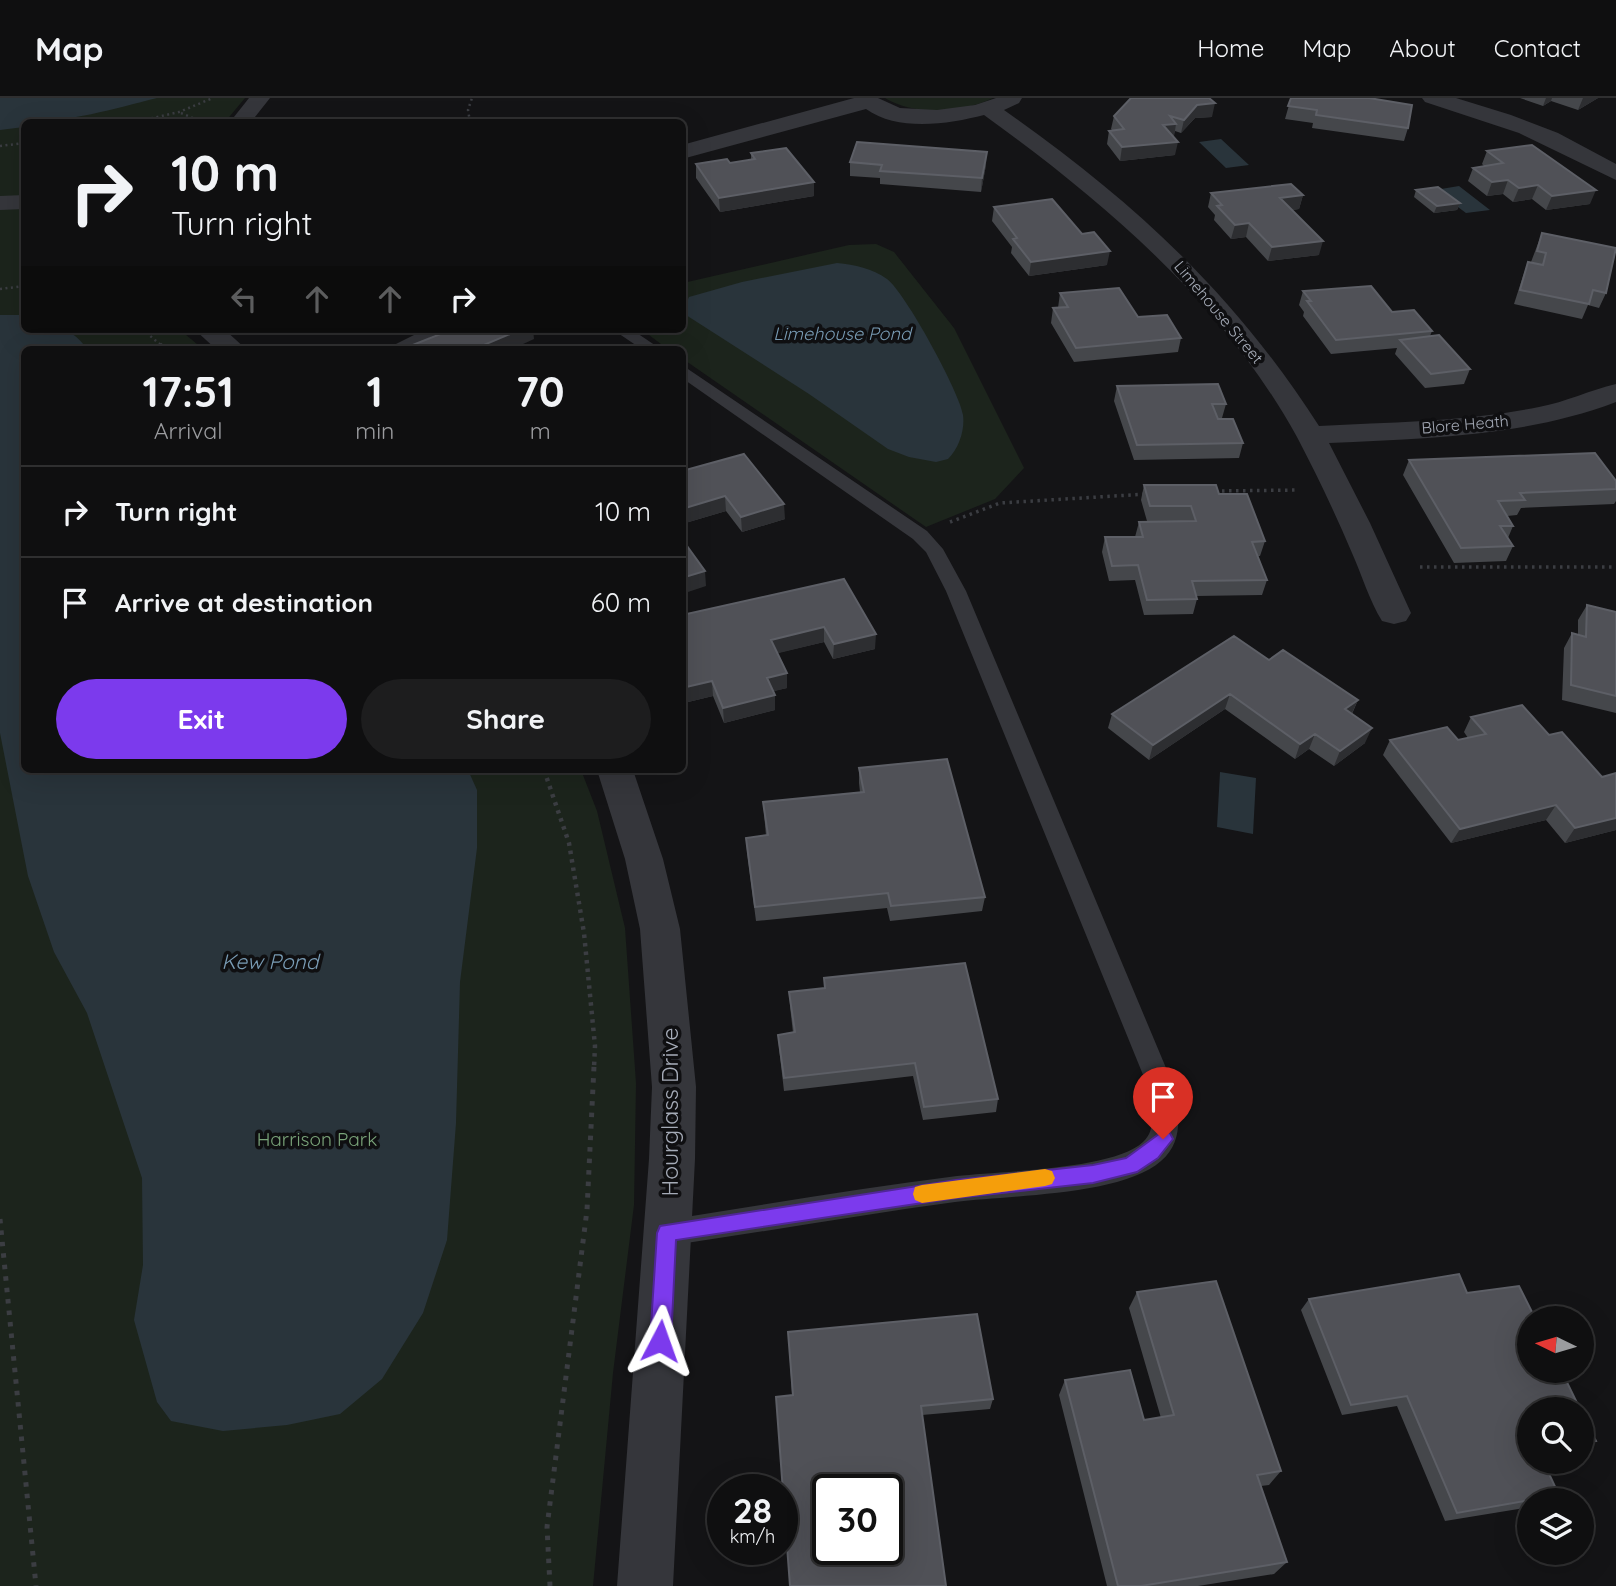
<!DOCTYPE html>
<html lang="en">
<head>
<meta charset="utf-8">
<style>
	body { margin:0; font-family:Quicksand,sans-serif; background:#1d1d1e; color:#f1f3f6; height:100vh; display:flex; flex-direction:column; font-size:26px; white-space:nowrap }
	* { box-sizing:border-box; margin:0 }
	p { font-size:23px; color:#9b9c9f }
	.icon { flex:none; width:38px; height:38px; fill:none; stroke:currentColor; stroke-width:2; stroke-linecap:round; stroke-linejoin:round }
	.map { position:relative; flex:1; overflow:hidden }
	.sheet { position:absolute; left:21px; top:248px; width:665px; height:427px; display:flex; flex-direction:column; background:#0f0f10; border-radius:10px; box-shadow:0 7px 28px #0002,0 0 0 2px #2f2f30 }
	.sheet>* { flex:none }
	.guide { position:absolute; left:21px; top:21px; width:665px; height:214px; border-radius:10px; box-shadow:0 7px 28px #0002,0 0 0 2px #2f2f30; background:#0f0f10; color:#f1f3f6; overflow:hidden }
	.needle { width:46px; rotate:275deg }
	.tools { position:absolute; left:1517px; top:1208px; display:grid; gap:14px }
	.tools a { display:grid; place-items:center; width:77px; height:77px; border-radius:50%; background:#0f0f10; box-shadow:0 7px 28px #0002,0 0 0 2px #2f2f30; font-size:35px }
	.speed { position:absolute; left:707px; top:1376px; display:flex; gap:14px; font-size:35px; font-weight:700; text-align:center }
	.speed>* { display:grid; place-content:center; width:91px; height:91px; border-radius:50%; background:#0f0f10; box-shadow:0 7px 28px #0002,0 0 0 2px #2f2f30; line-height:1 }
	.speed small { font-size:18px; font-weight:400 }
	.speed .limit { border:4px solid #111; border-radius:10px; background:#fff; color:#111 }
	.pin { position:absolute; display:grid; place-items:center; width:60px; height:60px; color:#fff; margin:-72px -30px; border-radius:50% 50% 50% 0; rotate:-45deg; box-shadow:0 0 7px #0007 }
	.pin .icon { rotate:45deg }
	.me { position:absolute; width:77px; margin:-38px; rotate:4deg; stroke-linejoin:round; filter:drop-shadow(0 0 5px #0008) }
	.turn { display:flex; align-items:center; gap:24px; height:147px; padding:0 35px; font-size:32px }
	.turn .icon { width:91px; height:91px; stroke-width:2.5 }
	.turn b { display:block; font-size:49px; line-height:60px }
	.lanes { display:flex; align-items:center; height:66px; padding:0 35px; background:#0003; justify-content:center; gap:35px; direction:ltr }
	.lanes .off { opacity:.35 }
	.eta { display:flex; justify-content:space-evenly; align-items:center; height:119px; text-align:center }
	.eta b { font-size:42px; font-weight:700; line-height:49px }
	.primary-button { display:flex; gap:14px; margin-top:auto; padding:14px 35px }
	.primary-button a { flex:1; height:80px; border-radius:42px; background:#7c3aed; color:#fff; font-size:28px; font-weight:700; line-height:80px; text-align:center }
	.primary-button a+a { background:#1d1d1e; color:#f1f3f6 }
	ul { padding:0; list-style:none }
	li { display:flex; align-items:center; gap:21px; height:91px; padding:0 35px; border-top:2px solid #2f2f30 }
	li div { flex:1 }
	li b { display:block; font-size:26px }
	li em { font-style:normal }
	header { display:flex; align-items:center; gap:42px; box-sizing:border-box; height:98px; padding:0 35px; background:#0f0f10; border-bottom:2px solid #2f2f30 }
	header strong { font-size:33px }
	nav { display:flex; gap:38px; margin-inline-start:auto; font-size:24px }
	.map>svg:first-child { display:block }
	.green { fill:#1c241c }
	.water { fill:#29343b }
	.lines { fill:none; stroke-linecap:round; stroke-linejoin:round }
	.path-far3 { stroke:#3b3d42; stroke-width:2.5; stroke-dasharray:2 3.5; stroke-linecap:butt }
	.path-far2 { stroke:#3b3d42; stroke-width:3.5; stroke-dasharray:2.5 4.5; stroke-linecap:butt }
	.path-far1 { stroke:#3b3d42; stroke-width:4.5; stroke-dasharray:3.5 5; stroke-linecap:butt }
	.path { stroke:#3b3d42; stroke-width:5; stroke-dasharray:4.5 7; stroke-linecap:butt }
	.lane { fill:#35363b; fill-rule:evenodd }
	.street { fill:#35363b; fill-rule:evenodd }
	.wall { fill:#45474b }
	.shaded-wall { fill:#2d2e31 }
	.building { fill:#505157; stroke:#5d5f66; stroke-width:2; fill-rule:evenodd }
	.route { fill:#7c3aed; stroke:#51269a; stroke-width:2 }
	.slow { fill:#f59e0b }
	.labels { text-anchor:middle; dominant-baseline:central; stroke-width:7; stroke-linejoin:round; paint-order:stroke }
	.far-street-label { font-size:16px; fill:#a5abb7; stroke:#0f0f11 }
	.far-water-label { font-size:18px; font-style:italic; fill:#799cb5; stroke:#0f0f11 }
	.park-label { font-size:19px; fill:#7aa47a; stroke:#0f0f11 }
	.water-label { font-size:21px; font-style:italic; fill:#799cb5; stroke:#0f0f11 }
	.near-street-label { font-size:23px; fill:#a5abb7; stroke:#0f0f11 }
</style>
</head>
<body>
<header>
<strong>Map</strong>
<nav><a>Home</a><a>Map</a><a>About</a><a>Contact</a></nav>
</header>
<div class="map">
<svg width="1616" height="1488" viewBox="0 0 1616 1488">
	<rect width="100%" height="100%" fill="#141416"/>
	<!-- green -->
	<path class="green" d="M0,0H245L225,24H24V231H179L204,252H24V672H581L597,713L625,830L636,985L634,1107L613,1275L593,1488H0Z
		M885,0H993C963,15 914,18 885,0Z
		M876,146L894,154L954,230L1024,370L995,401L926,429L683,261L682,252H669L641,231H682L683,185L849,147Z"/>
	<!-- water -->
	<path class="water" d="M0,0H157C113,11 70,24 24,24V29L0,32Z
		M1221,41L1249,67L1226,70L1199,44Z
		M1459,88L1490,112L1466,115L1435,92Z
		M837,165C855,167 872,170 887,181C905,194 960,295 963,317C965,332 959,350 948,361L936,364L909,359L888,351L809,296L686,217L685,208L689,199L742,184Z
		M0,217H24V231C57,231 67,224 88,252H24V672H468L477,692V750L460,884L456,1025L447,1142L423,1215L382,1281L340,1316L287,1327L223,1333L171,1323L157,1304L134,1222L143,1167L142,1080L87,915L54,854L28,778L0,635Z
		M1220,674L1256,680L1253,736L1217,729Z"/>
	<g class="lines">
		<!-- path-far3 -->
		<path class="path-far3" d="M181,15L202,24
			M135,24L179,14L213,0
			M470,24L468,12L472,0
			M0,48L24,45
			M0,191L24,188
			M142,231L162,248"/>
		<!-- path-far2 -->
		<path class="path-far2" d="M160,246L167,252
			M1215,393L1298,392
			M950,424L1000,405L1147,396
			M1420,469H1616"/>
		<!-- path-far1 -->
		<path class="path-far1" d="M544,672L569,745L584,835L595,948L594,970"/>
		<!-- path -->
		<path class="path" d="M0,1121L36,1488
			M550,1488L547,1429L587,1112L594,968"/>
		<!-- lane -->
		<path class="lane" d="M426,231H447L405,252H384Z
			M612,231H631L662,252H643Z
			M682,267L927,433L943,451L966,493L1174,989C1179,1015 1184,1044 1161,1063C1121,1098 1009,1097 955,1104C859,1117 763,1134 667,1148L657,1144L653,1135L657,1126L667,1122C763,1107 860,1090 957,1078C1000,1073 1113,1072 1143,1044C1158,1031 1151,1006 1148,989L946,493L926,454L913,441L682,280Z"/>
		<!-- street -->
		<path class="street" d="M249,0H270L251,24H230Z
			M854,0H878L900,10L937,12L975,7L996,0H1022L1019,5L1004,12C1133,103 1233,194 1319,328C1392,324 1466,324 1539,309C1566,304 1590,292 1616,286V304C1524,339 1426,340 1329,345L1370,425L1411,515L1406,523L1394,526L1382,523C1369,502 1362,477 1352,455C1335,415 1317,377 1297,339C1223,205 1107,106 984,17C949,26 898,34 866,11L682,61V47Z
			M1422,0H1456L1511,17L1558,35L1616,66V82L1519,35L1425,4Z
			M24,97V111L0,112V98Z
			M194,231H224L247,252H217Z
			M597,672H633L663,761L680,831L696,989L695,1061L673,1488H617L649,1061L652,989L640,831L625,761Z"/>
	</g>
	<!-- wall -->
	<path class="wall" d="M1291,0L1408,30L1404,43L1312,30L1313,25L1285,21Z
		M1520,0H1598L1578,12L1551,3L1543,8Z
		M1114,18L1212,19L1195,20L1181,35L1175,33L1173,39L1175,57L1120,63L1107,46L1109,33L1112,32L1111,31Z
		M1487,53L1590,106L1546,112L1532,101L1513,104L1503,96L1487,98L1468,83L1473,70L1484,68L1482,66Z
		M751,55L814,84V98L720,114L696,80V66L730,65L751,62Z
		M850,64L986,67L981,94L880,86V80L850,78Z
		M1416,92L1460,105L1457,112L1434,115L1414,99Z
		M1211,95L1303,97L1299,111L1292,112L1319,157L1268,163L1246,139L1231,141L1214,122L1215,117L1208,109Z
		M994,109L1082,136L1107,167L1029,178L1011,155L1012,149L992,123Z
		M1542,135L1606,195L1599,210L1588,207L1582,221L1514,206L1523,178L1528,164H1531Z
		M1303,193L1392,214L1432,233L1430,238L1470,271L1464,286L1425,290L1395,256L1397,250L1331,256L1303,218L1304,214L1299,207Z
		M1060,195L1138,219L1181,240L1178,254L1074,264L1051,225L1053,210H1058Z
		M1117,288L1226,306L1222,320L1243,345L1239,360L1134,362L1114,303Z
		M1409,362L1616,383V403L1614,406L1521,410L1517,417L1507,418L1513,428L1508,440L1513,448L1506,463L1454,465L1403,377Z
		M682,373L785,421L742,434L726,413L682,426Z
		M1144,387L1219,396L1265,443L1260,458H1258L1267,482L1262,497L1196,498L1197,501L1193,516L1144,517L1135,482L1109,483L1102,454L1105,439H1135L1139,424H1188L1187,423H1147L1141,402Z
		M844,481L875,551L833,561L824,544L777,555L787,575V590L773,593L775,612L724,625L713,598L684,605L682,602V517Z
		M1587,507L1616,514V615L1562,602L1564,550L1572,535L1578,537V522Z
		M1269,562L1358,602L1352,616L1365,645L1334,668L1309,651L1295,661L1225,611L1149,662L1108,630L1112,616Z
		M1471,619L1549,637L1602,679L1616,675V732L1565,745L1546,722L1451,745L1383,657L1390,642H1458L1468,640L1464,634Z
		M859,670L985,799L982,813L890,823L887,810L756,823L747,754L746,740L766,738L763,704L860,694L859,685Z
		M824,880L998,1001L996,1014L923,1022L913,978L784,993L779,950L778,937L793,935L790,908L789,894L824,890Z
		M1137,1194L1281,1373L1269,1387L1261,1388L1287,1464L1274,1476L1198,1488H1107L1059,1297L1065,1282L1144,1322L1161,1320L1129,1210Z
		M1467,1195L1530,1311V1363L1559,1397L1552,1402H1530V1409L1445,1423L1397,1308L1342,1317L1301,1212L1309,1201Z
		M788,1234L993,1301L990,1311L922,1317L792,1297Z
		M1582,1315L1596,1343L1582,1352Z"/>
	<!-- shaded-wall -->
	<path class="shaded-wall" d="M1546,0H1552L1551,3L1543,8Z
		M1583,0H1598L1578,12Z
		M1215,5L1212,19L1195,20L1181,35L1184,22L1197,7Z
		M1176,26L1174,39L1163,27Z
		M1178,44L1175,57L1120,63L1122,49Z
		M987,54L986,67L981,94L982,80Z
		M1508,82L1503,96L1487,98L1492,84Z
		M814,84V98L720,114L719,100Z
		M1538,87L1532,101L1513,104L1519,90Z
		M1596,92L1590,106L1546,112L1552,98Z
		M1303,97L1299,111L1276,114L1280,100Z
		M1460,105L1457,112L1434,115L1437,108Z
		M1249,125L1246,139L1231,141L1235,127Z
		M1323,143L1319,157L1268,163L1272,149Z
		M1110,153L1107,167L1029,178L1031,164Z
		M522,231H533L534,241L510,252H472Z
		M725,398L726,413L682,426V411Z
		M784,406L785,421L742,434L741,419Z
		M705,473L706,488L682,496V480Z
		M824,529V544L771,557V542Z
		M876,536L875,551L833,561L834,546Z
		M787,575V590L767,595V580Z
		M712,583L713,598L684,605L682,590Z
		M1230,596L1225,611L1149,662L1153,647Z
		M775,597V612L724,625L723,610Z
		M1358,602L1351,617L1345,611Z
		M1372,630L1365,645L1334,668L1340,653Z
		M1315,636L1309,651L1295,661L1300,646Z
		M1556,707L1546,722L1451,745L1460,731Z
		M1616,720V732L1565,745L1575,730Z"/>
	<!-- building -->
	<path class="building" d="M1131,0H1209L1215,5L1197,7L1184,22L1170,18L1176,26L1163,27L1178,44L1122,49L1109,33L1124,31L1114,18Z
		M1291,0H1369L1412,7L1408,30L1316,17L1317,12L1288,8Z
		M857,44L987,54L982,80L880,73L882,67L850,64Z
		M1532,47L1596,92L1552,98L1538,87L1519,90L1508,82L1492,84L1473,70L1503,65L1487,53Z
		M786,50L814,84L719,100L696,66L727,61L730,65L755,61L751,55Z
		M1291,86L1303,97L1280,100L1323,143L1272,149L1249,125L1235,127L1217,108L1222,107L1211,95Z
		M1438,89L1460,105L1437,108L1416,92Z
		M1052,101L1082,136L1094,134L1110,153L1031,164L1013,141L1017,140L994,109Z
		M1542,135L1616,150L1606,195L1593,192L1589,206L1520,192L1528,164L1543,167L1546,155L1537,153Z
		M1371,188L1392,214L1414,212L1432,233L1336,242L1307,203H1311L1303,193Z
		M1119,190L1138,219L1167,217L1181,240L1076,250L1053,210L1068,209L1060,195Z
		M453,231H522L472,252H415L410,248Z
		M1439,237L1470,271L1431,276L1400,242Z
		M1218,286L1226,306H1212L1218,321H1233L1243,345L1137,347L1117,288Z
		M1595,355L1616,383V391L1520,395L1525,402L1498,403L1513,428H1500L1513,448L1461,450L1409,362Z
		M744,356L784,406L741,419L725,398L682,411V373Z
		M1144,387H1216L1219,396H1247L1265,443L1252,444L1267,482L1192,483L1197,501L1147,502L1138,467L1112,468L1105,439H1143L1139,424L1196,423L1191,408H1150Z
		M682,441L705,473L682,480Z
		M844,481L876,536L834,546L824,529L771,542L787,575L767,580L775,597L723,610L712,583L682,590V517Z
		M1587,507L1616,514V598L1571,587L1572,535L1586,539Z
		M1234,538L1269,562L1283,552L1358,602L1345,611L1372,630L1340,653L1315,636L1300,646L1230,596L1153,647L1112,616Z
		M1522,607L1549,637L1562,634L1602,679L1616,675V720L1575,730L1556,707L1460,731L1390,642L1447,629L1458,642L1486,636L1471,619Z
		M947,661L985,799L891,808L888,795L755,809L746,740L768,737L763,704L864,694L859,670Z
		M965,865L998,1001L924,1009L915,965L784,980L778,937L795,934L789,894L825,890L824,880Z
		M1459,1176L1467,1195L1519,1188L1535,1220H1530V1272H1561L1580,1311H1530V1363H1543L1559,1397L1457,1415L1407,1298L1351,1307L1309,1201Z
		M1216,1183L1281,1373L1257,1377L1287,1464L1141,1488H1118L1065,1282L1130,1272L1144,1322L1174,1317L1137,1194Z
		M977,1216L993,1301L921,1308L946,1488H790L776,1299L793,1297L788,1234ZM828,1391H887V1451H828Z
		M1582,1315L1596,1343L1582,1345Z"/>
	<!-- route -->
	<path class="route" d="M1163,1033L1170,1035L1173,1041L1158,1060L1137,1074L1093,1085L956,1100L676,1142L671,1243L667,1251L660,1254L653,1251L650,1243L657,1135L660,1128L956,1082L1093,1067L1126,1060Z"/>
	<!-- slow -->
	<path class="slow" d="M1045,1071L1052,1073L1055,1080L1052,1086L1045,1088L922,1105L915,1102L913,1096L915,1089L922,1087Z"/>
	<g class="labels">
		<!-- far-street labels -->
		<g class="far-street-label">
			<text transform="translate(1219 214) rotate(50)">Limehouse Street</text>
			<text transform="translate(1465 326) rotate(-5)">Blore Heath</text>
		</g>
		<!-- far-water labels -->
		<g class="far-water-label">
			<text x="842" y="235">Limehouse Pond</text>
		</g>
		<!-- park labels -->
		<g class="park-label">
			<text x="317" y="1041">Harrison Park</text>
		</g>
		<!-- water labels -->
		<g class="water-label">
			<text x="270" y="863">Kew Pond</text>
		</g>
		<!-- near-street labels -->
		<g class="near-street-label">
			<text transform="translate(669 1014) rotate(-90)">Hourglass Drive</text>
		</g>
	</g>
</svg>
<div class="tools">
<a><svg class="needle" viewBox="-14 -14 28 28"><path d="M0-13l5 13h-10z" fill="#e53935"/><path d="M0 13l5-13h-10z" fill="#9b9c9f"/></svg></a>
<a><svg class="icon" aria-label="search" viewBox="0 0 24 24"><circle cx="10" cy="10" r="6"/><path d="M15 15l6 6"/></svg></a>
<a><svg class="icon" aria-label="layers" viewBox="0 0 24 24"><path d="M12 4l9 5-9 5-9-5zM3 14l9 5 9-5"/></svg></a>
</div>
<div class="speed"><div>28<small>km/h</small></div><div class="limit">30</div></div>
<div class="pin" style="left:1163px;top:1041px;background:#d93025"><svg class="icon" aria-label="arrive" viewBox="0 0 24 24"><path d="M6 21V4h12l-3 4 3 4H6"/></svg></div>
<svg class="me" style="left:660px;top:1243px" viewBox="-20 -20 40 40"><path d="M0-17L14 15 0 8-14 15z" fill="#7c3aed" stroke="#fff" stroke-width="4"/></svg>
<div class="guide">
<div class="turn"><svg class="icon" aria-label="right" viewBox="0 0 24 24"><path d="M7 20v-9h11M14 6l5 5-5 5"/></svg><div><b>10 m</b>Turn right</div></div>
<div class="lanes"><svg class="icon off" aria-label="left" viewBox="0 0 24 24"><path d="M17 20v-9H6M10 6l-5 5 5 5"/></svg><svg class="icon off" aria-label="ahead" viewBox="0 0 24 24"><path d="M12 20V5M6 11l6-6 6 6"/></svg><svg class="icon off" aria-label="ahead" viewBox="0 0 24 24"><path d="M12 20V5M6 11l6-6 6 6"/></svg><svg class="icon" aria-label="right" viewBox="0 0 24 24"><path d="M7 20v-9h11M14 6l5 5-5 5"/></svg></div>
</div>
<section class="sheet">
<div class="eta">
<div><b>17:51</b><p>Arrival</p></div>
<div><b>1</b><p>min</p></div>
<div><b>70</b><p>m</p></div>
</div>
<ul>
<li><svg class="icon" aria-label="right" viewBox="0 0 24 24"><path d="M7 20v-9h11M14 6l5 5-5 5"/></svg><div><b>Turn right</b></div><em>10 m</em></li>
<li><svg class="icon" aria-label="arrive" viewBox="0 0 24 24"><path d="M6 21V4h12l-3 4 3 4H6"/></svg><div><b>Arrive at destination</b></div><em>60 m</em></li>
</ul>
<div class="primary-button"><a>Exit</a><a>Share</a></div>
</section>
</div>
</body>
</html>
